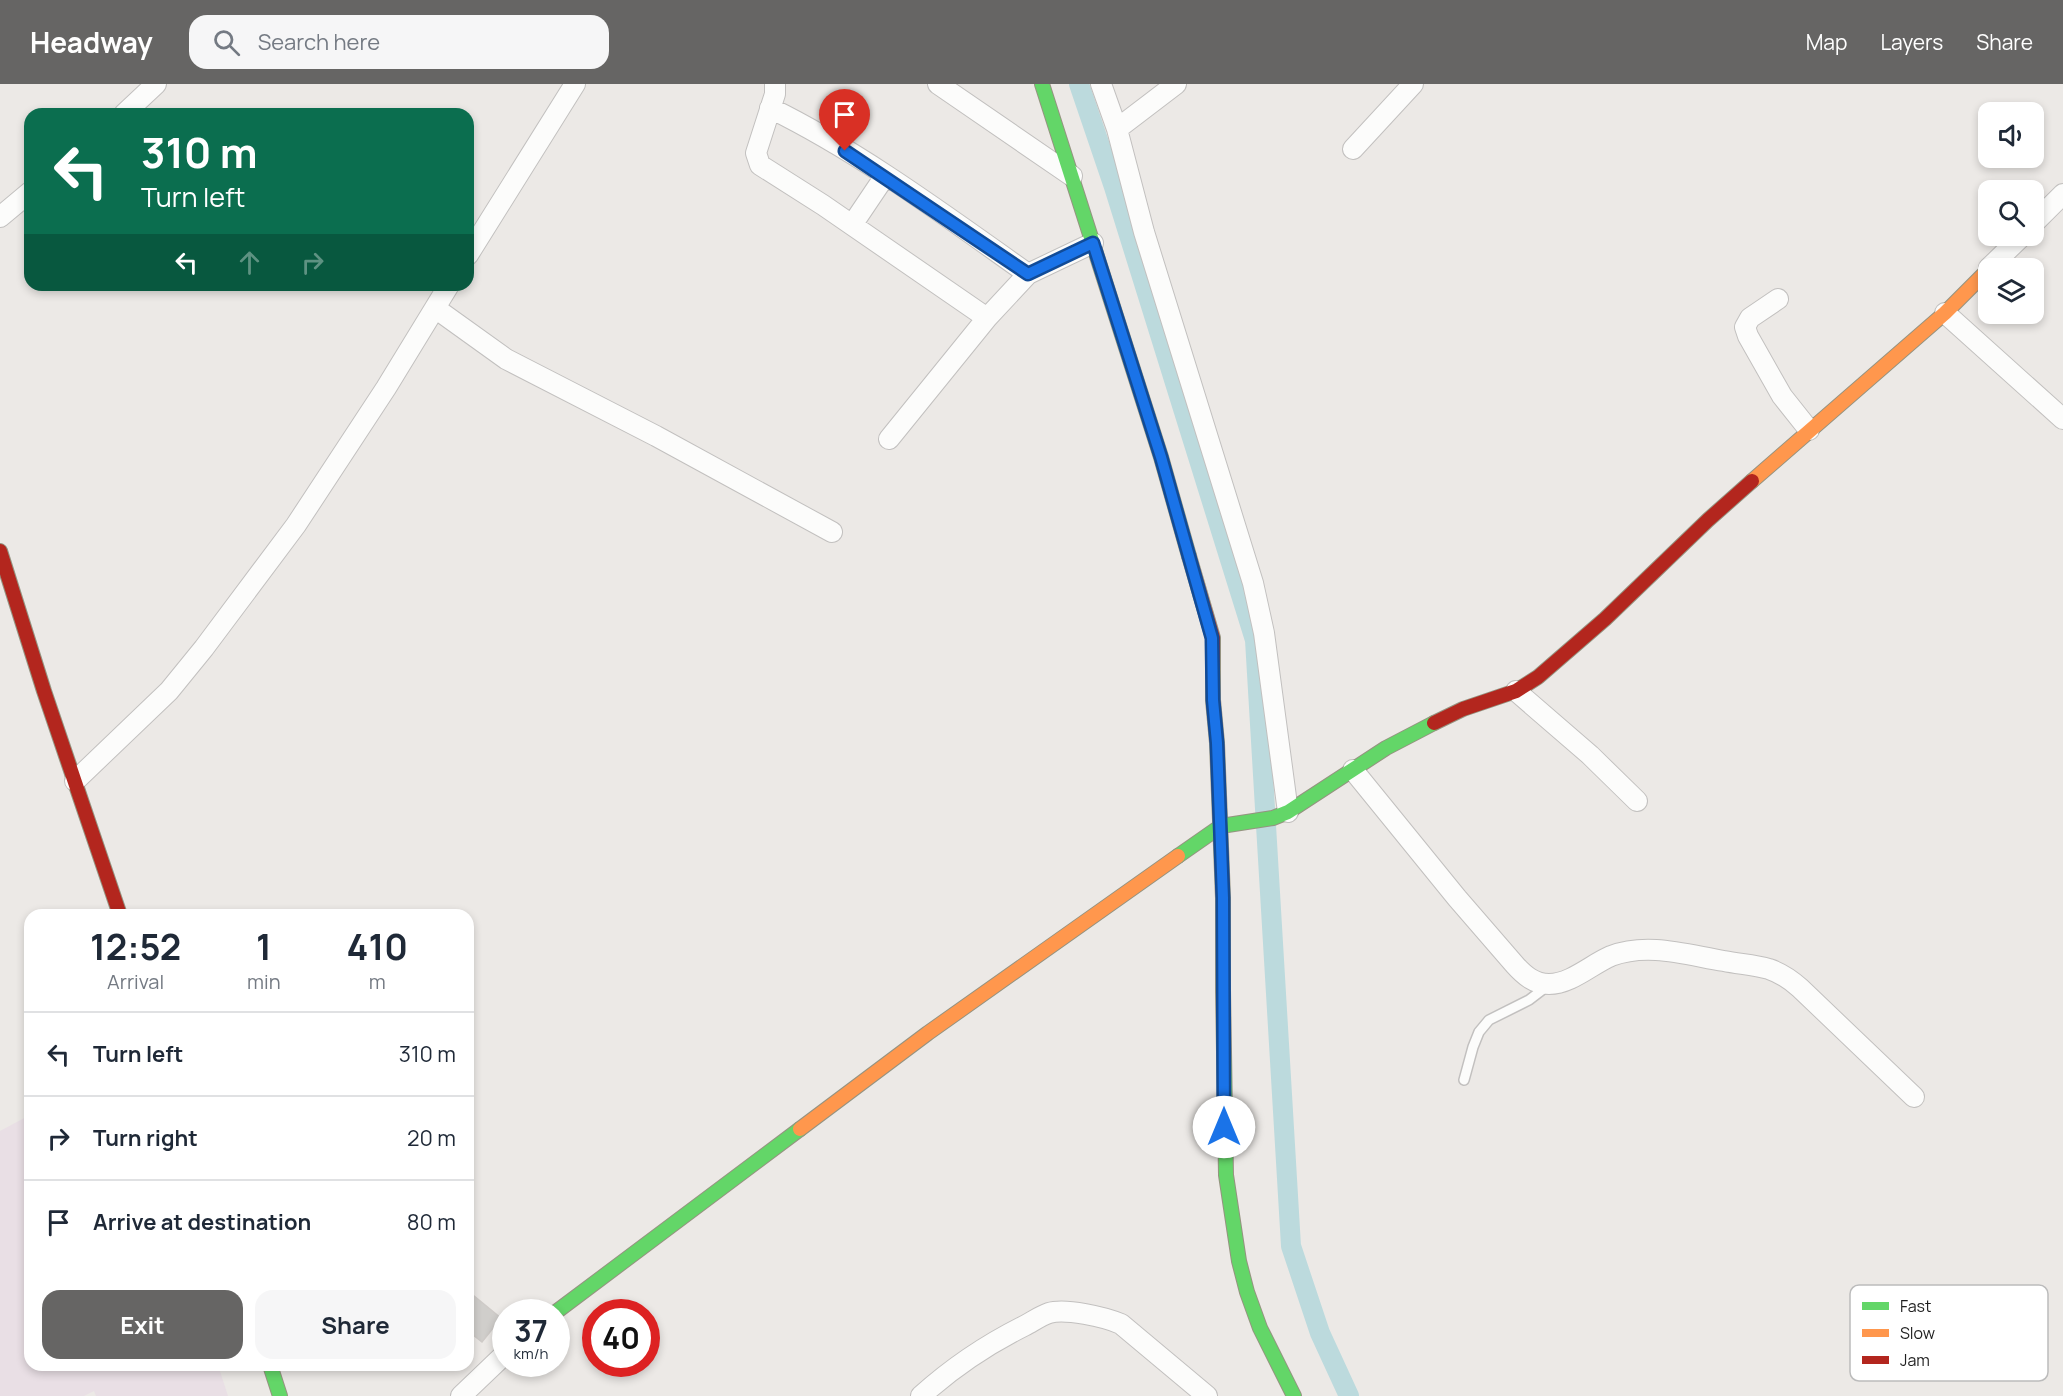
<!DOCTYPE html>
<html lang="en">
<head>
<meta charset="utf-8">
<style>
	body { margin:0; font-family:Manrope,sans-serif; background:#f6f6f7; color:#1f2937; height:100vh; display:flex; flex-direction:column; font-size:22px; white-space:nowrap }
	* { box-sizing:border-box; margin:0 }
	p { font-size:20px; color:#747a83 }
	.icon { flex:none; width:33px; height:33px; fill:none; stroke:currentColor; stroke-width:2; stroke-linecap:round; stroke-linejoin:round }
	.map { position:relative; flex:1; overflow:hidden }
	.drawer { position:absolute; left:24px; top:825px; width:450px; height:462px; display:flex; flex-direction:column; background:#fff; border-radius:18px; box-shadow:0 3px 9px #0003 }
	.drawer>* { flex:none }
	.top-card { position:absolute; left:24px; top:24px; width:450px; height:183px; border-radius:18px; box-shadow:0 3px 9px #0003; background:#0b6e4f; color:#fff; overflow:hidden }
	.controls { position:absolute; left:1978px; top:18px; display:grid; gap:12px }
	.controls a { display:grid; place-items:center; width:66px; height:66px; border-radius:12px; background:#fff; box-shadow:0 3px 9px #0003; font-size:30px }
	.speed { position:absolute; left:492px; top:1215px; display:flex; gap:12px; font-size:30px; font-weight:700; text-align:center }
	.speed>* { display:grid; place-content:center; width:78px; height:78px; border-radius:50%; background:#fff; box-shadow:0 3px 9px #0003; line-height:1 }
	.speed small { font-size:15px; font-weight:400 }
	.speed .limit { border:9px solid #d22; background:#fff; color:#111 }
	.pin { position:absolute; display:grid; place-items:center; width:51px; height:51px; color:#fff; margin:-62px -26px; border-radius:50% 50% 50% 0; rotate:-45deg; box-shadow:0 0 6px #0007 }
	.pin .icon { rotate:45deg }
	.me { position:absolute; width:66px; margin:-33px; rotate:0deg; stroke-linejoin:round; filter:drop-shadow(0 0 4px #0008) }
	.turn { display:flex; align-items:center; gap:21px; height:126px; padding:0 18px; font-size:27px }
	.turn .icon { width:78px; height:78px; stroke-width:2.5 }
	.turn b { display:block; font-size:42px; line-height:51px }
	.lanes { display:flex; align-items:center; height:57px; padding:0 18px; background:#0003; justify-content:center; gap:30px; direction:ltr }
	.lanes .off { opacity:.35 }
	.eta { display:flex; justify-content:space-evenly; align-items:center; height:102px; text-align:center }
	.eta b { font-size:36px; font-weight:700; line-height:42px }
	.action { display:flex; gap:12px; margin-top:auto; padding:12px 18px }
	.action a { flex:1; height:69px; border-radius:18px; background:#666564; color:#fff; font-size:24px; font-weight:700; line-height:69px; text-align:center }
	.action a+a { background:#f6f6f7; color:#1f2937 }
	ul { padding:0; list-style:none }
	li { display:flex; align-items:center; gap:18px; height:84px; padding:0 18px; border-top:2px solid #e0e1e3 }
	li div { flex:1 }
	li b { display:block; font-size:22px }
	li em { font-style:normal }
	header { display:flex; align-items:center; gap:36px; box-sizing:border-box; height:84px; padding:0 30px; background:#666564; color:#fff }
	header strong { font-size:28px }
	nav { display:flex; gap:33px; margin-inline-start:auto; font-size:21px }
	.search { width:420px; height:54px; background:#f6f6f7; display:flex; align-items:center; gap:15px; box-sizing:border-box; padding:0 21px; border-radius:18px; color:#747a83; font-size:22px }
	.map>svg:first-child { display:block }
	.industrial { fill:#e9dfe5 }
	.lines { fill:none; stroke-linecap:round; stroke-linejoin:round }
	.canal { stroke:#bcdadd; stroke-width:20 }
	.building { fill:#d0cecb; stroke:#cfcbc8; stroke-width:1.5 }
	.lane-casing { stroke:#c2c0bf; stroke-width:12 }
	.street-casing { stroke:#c2c0bf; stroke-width:22 }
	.fast-casing { stroke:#959380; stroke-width:16 }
	.slow-casing { stroke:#959380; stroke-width:16 }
	.jam-casing { stroke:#959380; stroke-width:16 }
	.lane { stroke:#fcfcfb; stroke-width:9 }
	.street { stroke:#fcfcfb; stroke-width:20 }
	.fast { stroke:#63d668; stroke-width:14 }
	.slow { stroke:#ff974d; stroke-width:14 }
	.jam { stroke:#b3261e; stroke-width:14 }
	.route-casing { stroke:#114b97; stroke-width:15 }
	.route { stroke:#1a73e8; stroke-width:10 }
	.key { fill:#fff; stroke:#bcbcbc; stroke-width:1.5 }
	.key-label { font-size:16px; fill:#1e1e1e }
</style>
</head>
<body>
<header>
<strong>Headway</strong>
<div class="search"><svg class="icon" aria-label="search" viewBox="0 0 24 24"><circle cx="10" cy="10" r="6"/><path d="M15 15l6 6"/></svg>Search here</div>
<nav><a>Map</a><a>Layers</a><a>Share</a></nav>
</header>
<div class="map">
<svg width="2063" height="1312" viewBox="0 0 2063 1312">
	<rect width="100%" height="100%" fill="#ece9e6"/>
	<!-- industrial -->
	<path class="industrial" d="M30,1031V1281H218L228,1312H96L94,1307L84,1312H0V1047Z"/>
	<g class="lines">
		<!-- canal -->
		<path class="canal" d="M1079,0L1114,103L1255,556L1291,1162L1320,1249L1349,1312"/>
	</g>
	<!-- building -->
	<path class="building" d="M468,1207L501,1234L482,1258L468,1247Z"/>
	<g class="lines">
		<!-- lane casing -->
		<g class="lane-casing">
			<path id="lane" d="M1464,996L1473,963L1479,948L1489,936L1529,916L1546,903"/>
		</g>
		<!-- street casing -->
		<g class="street-casing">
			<path id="street" d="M775,0V10L756,69L760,81L823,121L987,234
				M938,0L1072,92
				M1101,0L1117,45L1144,148L1253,499L1264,549L1288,728
				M770,24C860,68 946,132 1028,190
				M124,30L156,0
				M1117,45L1176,0
				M1353,65L1413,0
				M0,133L30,108
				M2034,139L2063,110
				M852,141L885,92
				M468,171L575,0
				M1989,184L2022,152
				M1778,215L1750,234L1745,243L1748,252L1782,312L1809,346
				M435,224L506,275L656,352L832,448
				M1945,229L2063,335
				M889,355L987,234L1028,190L1093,159
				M1516,607L1590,671L1637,717
				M1353,686L1457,814L1515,881C1524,891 1534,900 1549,900C1571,900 1592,880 1611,872C1648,858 1687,871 1724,877C1739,880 1755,881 1769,885C1781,889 1791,896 1800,904L1914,1013
				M75,697L169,607L204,564L296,441L386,304L449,201
				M461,1312L506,1269
				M921,1312C952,1284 986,1261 1024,1242C1032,1238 1040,1232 1049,1229C1065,1224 1105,1233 1121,1240L1207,1312"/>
		</g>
		<!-- fast casing -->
		<g class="fast-casing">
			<path id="fast" d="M1042,0L1161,373L1189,472
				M1178,772L1221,742L1273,734L1288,728L1386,664L1434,639
				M1223,906L1226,1091L1239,1177L1247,1208L1260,1244L1294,1312
				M556,1228L800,1045
				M270,1281L280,1312"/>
		</g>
		<!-- slow casing -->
		<g class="slow-casing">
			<path id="slow" d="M1752,397L1945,229L1989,185
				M800,1045L928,949L1178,772"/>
		</g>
		<!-- jam casing -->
		<g class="jam-casing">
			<path id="jam" d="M0,467L44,607L120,831
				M1189,472L1213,554V616L1217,659L1223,814V906
				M1434,639L1463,625L1516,607L1538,593L1605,535L1708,436L1752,397"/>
		</g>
		<!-- lane -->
		<use href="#lane" class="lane"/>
		<!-- street -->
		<use href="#street" class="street"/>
		<!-- fast -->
		<use href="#fast" class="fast"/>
		<!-- slow -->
		<use href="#slow" class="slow"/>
		<!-- jam -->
		<use href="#jam" class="jam"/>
	</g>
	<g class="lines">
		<!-- route casing -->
		<g class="route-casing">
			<path id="route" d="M845,67L1028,190L1093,159L1161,373L1212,554L1213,616L1217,659L1223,814L1224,1043"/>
		</g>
		<!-- route -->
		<use href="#route" class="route"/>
	</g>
	<!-- legend -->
	<rect x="1850" y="1201" width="198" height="96" rx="9" class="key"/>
	<rect x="1862" y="1218" width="27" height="8" fill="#63d668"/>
	<rect x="1862" y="1245" width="27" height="8" fill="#ff974d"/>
	<rect x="1862" y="1272" width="27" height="8" fill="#b3261e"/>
	<g class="key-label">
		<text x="1900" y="1228">Fast</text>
		<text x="1900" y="1255">Slow</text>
		<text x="1900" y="1282">Jam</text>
	</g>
</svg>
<div class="controls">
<a><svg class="icon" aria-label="sound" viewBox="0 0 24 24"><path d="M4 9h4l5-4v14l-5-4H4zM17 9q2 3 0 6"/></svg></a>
<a><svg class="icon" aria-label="search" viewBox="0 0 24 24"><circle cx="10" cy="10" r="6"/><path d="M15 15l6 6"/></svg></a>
<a><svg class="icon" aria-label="layers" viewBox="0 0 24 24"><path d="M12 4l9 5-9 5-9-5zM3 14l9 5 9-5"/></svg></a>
</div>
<div class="speed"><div>37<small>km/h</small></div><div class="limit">40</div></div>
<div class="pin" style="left:845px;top:67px;background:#d93025"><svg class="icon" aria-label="arrive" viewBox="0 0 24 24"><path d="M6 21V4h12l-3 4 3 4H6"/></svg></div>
<svg class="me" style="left:1224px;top:1043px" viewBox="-20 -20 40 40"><circle r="19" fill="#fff"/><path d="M0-13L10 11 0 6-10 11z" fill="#1a73e8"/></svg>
<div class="top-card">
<div class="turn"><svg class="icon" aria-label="left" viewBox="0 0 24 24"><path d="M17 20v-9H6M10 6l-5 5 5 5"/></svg><div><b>310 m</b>Turn left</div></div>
<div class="lanes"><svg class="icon" aria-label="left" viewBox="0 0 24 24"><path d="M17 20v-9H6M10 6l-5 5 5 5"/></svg><svg class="icon off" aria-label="ahead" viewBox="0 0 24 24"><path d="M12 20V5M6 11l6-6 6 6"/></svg><svg class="icon off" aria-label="right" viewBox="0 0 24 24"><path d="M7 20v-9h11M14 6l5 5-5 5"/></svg></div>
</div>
<section class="drawer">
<div class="eta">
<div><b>12:52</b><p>Arrival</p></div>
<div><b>1</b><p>min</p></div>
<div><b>410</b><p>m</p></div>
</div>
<ul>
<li><svg class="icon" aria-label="left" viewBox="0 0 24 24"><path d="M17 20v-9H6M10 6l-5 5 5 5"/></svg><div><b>Turn left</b></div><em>310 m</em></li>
<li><svg class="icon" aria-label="right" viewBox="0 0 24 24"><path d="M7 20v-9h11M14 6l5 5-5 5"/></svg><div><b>Turn right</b></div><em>20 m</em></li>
<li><svg class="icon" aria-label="arrive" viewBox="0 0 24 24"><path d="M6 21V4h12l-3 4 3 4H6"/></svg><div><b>Arrive at destination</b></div><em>80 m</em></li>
</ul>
<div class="action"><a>Exit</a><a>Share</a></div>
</section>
</div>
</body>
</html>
